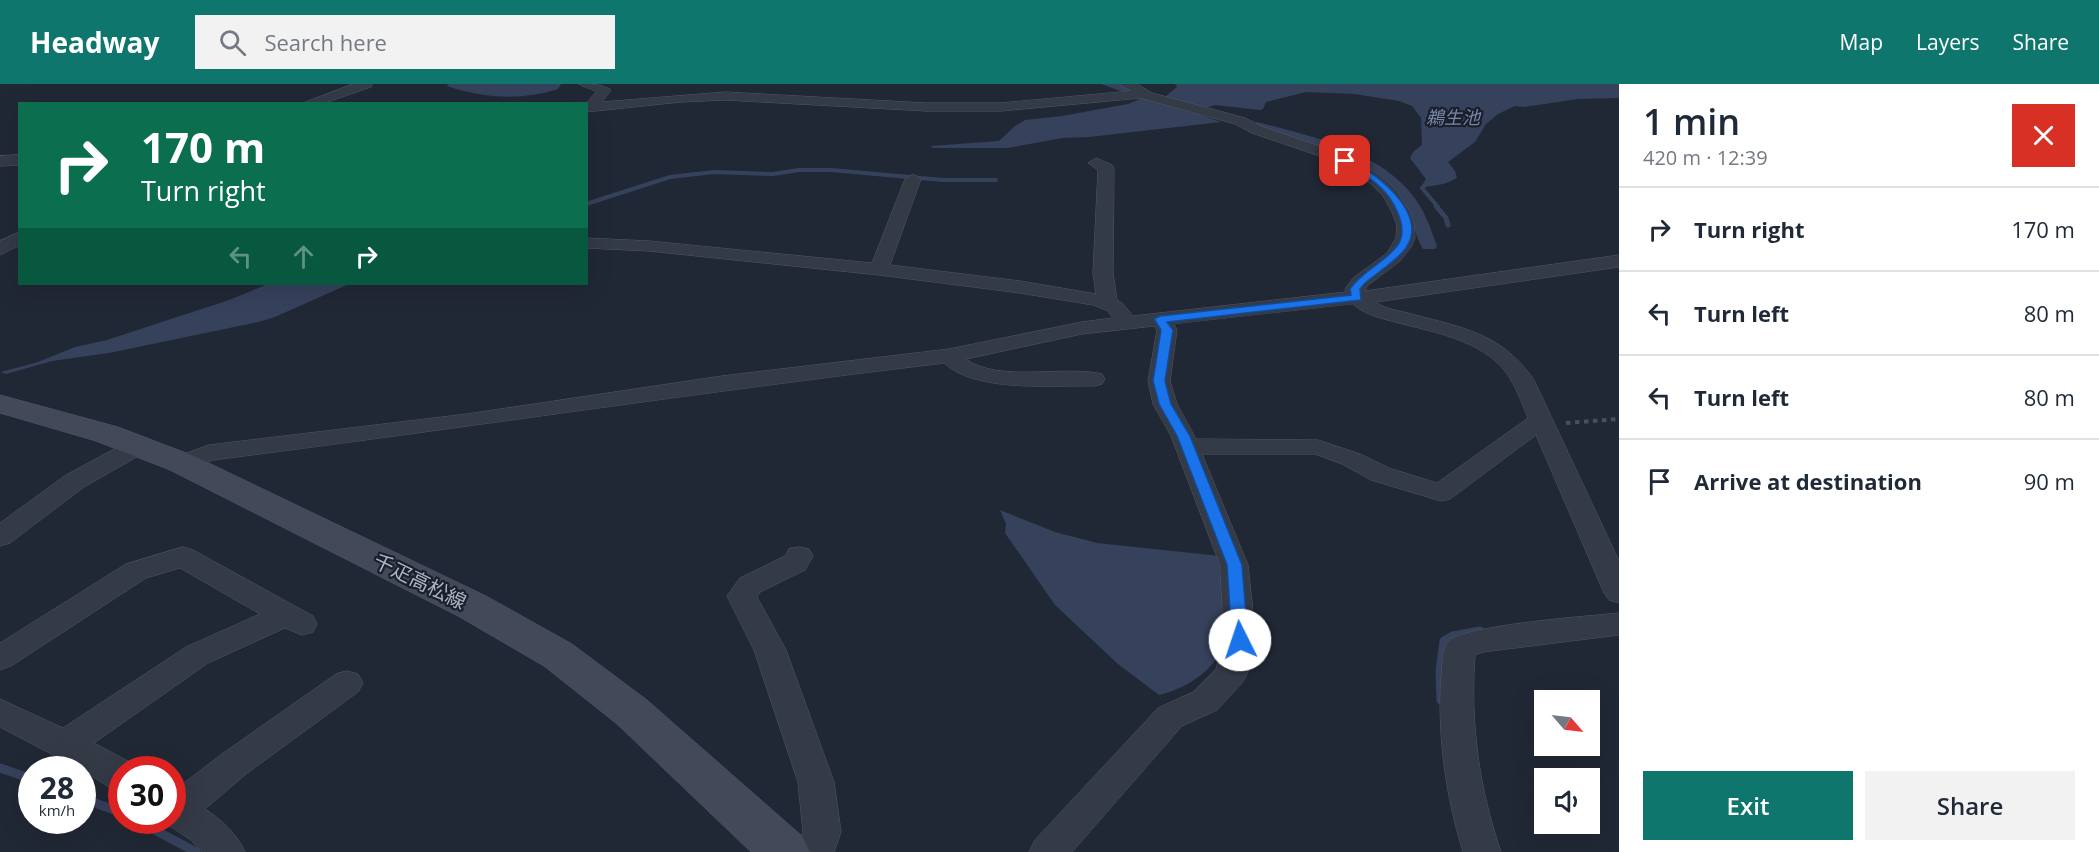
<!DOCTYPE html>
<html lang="en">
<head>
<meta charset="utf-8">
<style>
	body { margin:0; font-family:"Open Sans","Noto Sans JP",sans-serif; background:#f2f2f3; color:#1f2937; height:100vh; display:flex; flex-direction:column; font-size:22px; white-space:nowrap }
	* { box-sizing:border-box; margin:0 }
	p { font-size:20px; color:#747a83 }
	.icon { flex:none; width:33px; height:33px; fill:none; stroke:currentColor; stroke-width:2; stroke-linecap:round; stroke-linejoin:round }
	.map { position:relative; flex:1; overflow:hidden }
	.panel { display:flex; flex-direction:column; background:#fff; width:480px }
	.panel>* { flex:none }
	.hud { position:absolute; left:18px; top:18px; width:570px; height:183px; border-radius:0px; box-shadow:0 6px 24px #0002; background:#0b6e4f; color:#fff; overflow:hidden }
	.needle { width:39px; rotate:118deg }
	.tools { position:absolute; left:1534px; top:606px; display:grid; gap:12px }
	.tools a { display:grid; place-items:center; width:66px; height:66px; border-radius:0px; background:#fff; box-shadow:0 6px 24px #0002; font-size:30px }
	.speed { position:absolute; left:18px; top:672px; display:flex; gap:12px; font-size:30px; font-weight:700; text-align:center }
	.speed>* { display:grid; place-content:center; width:78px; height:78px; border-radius:50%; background:#fff; box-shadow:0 6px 24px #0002; line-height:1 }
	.speed small { font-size:15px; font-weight:400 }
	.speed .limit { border:9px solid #d22; background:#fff; color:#111 }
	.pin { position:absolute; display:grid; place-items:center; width:51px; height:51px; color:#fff; margin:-26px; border-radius:12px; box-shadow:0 3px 9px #0006 }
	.me { position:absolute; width:66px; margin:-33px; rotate:356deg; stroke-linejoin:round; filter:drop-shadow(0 0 4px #0008) }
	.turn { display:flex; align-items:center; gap:21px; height:126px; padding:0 24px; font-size:27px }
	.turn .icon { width:78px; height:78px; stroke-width:2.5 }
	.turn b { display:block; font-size:42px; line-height:51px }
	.lanes { display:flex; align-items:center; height:57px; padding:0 24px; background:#0003; justify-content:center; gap:30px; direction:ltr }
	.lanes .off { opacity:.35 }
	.round { display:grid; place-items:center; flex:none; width:63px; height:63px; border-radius:0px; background:#f2f2f3 }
	.head { display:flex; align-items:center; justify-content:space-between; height:102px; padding:0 24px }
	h1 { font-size:36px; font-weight:600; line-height:45px }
	.action { display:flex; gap:12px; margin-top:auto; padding:12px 24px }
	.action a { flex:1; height:69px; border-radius:0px; background:#0f766e; color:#fff; font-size:24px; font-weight:600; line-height:69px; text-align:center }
	.action a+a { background:#f2f2f3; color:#1f2937 }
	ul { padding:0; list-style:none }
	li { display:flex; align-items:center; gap:18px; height:84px; padding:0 24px; border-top:2px solid #e0e1e3 }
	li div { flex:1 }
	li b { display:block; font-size:22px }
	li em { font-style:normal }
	header { display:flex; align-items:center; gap:36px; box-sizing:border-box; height:84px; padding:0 30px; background:#0f766e; color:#fff }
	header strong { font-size:28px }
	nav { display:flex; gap:33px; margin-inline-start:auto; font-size:21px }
	.search { width:420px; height:54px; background:#f2f2f3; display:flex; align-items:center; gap:15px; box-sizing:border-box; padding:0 21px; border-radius:0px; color:#747a83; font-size:22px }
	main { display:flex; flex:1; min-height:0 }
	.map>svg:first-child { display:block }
	.water { fill:#36415c }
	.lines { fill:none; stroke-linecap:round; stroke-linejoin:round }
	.stream-far2 { stroke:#36415c; stroke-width:4 }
	.stream-far1 { stroke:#36415c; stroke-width:5 }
	.stream { stroke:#36415c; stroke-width:9 }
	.canal { fill:#36415c; fill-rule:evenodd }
	.minor-casing { stroke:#525764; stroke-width:1 }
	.secondary-casing { stroke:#525764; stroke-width:1 }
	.path { stroke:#445358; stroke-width:4; stroke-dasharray:4.5 4.5; stroke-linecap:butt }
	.minor { fill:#343a46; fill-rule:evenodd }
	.secondary { fill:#434959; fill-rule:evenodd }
	.route { fill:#1a73e8; stroke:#114b97; stroke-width:1.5 }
	.labels { text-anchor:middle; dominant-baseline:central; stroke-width:4.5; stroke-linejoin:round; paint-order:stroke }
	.far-water-label { font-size:18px; font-style:italic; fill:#7888aa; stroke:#1a1f2b }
	.street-label { font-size:20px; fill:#afb4c3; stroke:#1a1f2b }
</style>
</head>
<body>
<header>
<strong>Headway</strong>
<div class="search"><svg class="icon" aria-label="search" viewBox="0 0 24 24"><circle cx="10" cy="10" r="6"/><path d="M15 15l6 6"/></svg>Search here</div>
<nav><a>Map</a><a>Layers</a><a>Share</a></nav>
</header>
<main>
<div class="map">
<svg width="1619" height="768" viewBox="0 0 1619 768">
	<rect width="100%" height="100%" fill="#212835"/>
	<!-- water -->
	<path class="water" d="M448,0H561L558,5C521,17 482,14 447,2Z
		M1175,0H1619V14L1578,15L1524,23L1515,22L1498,30L1486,40L1475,58L1448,78L1455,87L1457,94C1445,101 1434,102 1421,103L1426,95L1410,74L1413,68L1422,61L1421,34L1412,22L1399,17L1355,10L1306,8L1266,18L1263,25L1260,26L1215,21L1192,28L1221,38L1089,53L1062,54L1008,64H933L931,62L999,57L1015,42L1025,36L1062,32L1128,20L1142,14L1165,13L1177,3Z
		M268,200H349L275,233L258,238L109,269L52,277L6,290L1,288L38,278L75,263L107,256L229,216Z
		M1000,426L1055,448L1097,459L1220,472C1223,494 1229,520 1228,542C1227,578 1191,604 1159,611L1118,580L1055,521L1005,449L1006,440Z"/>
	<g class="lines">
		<!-- stream-far2 -->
		<path class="stream-far2" d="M1431,97L1422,104L1438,123
			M586,120L670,93L714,88L773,90L799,86H831L943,96H996"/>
		<!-- stream-far1 -->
		<path class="stream-far1" d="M1436,122L1446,134L1448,141"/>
		<!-- stream -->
		<path class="stream" d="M1441,616L1440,587L1444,557L1453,552L1480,547
			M0,684L32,695
			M82,714L122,729
			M136,736L196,768"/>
		<!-- canal -->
		<path class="canal" d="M1101,0H1120L1141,8L1135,12Z
			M1257,38C1311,52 1382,67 1416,116C1426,130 1431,146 1437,162L1435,165H1423C1414,151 1413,133 1404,119C1372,72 1303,59 1253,45L1251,42Z"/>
		<!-- minor casing -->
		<g class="minor-casing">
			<path id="minor" d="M353,0H372L371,3L322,20H301Z
				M579,0C590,0 602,0 611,6L602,18L725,8L926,19H1001L1131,7L1119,0H1137L1152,9L1245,34L1263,43L1345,71L1381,92L1396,106L1410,128L1414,141L1415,154L1411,163L1400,177L1367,202L1365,207L1619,171V183L1376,218C1386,226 1403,227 1415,231C1466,244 1503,251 1534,296L1619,477V519L1609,516L1604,509L1536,351L1450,415L1441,417L1371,396L1342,380L1315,370H1202L1248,481L1256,556L1247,590L1242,599L1217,626L1182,642L1072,768H1029L1035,756L1158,624L1193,608L1216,585L1224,556L1220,481L1171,352L1153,320L1148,297L1157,246L1154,242L1082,250L966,275C998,299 1064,281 1102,290L1105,295L1102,300L1094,302C1052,301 976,309 944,279C700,308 457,345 213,376L182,387L173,384L169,379L173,374L209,361L467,330L722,292L949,265L1082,238L1113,234L1108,227L1093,221L1020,209L879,191L649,167L586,164V154L649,157L872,179L905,95L913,90L921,95L890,181L1020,197L1096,210L1093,189L1098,86L1088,79L1096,74L1112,81L1114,84L1113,189L1117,216L1122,219L1133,232L1346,208L1345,205L1353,194L1387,169L1396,154L1397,141L1392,128L1383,112L1370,99L1334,77L1252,49L1235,40L1141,14L1001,27H926L725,16L681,18L586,28V20L596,8ZM1353,220C1366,232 1381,234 1399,239C1438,249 1489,258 1511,296C1518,308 1523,322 1528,334L1437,399L1389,384L1360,370L1318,356L1196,355L1177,320L1170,297L1177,246L1174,240Z
				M20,71V81L0,82V72Z
				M20,148V161L0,171V157Z
				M138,355L147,357L150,362L147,367L84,403L10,459L0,462V439L66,391L129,357Z
				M183,463L193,466L313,532L317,540L313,548L302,551L285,544L208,579L94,659L135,681L137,686H122V707L109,703L82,686L0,643V615L63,644L186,563L260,530L180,484L146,494L11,582L0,586V559L126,480Z
				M799,463L809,465L813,472L805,486L760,508L757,513L786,566L834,698L841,748L834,768H796L803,748L798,698L754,566L727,512L740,494L785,472L789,465Z
				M1619,529V551L1483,568L1475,571C1470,639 1479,704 1501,768H1463C1445,709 1436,645 1442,583C1443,575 1442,563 1449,557C1465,541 1590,532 1619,529Z
				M347,587L358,590L363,599L358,608L246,690L205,725C222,736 237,750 245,768H202L191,756L161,736H172V708L222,670L336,590Z"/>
		</g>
		<!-- secondary casing -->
		<g class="secondary-casing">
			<path id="secondary" d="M0,311L118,343L194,372L486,512L572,560L647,616L802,752L810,768H751L617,640L544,582L458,532L170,386L96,357L0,329Z"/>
		</g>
		<!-- path -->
		<path class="path" d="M1566,339L1619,335"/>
		<!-- minor -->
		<use href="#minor" class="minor"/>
		<!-- secondary -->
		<use href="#secondary" class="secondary"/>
	</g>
	<!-- route -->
	<path class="route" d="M1345,75C1373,85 1430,129 1406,164C1398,176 1375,190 1364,200L1360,205L1361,216L1167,238L1173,246L1165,297L1171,320L1190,352L1242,481L1248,556L1246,561H1234L1232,556L1227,481L1177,352L1159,320L1153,297L1161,246L1154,235L1160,232L1351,211L1350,205C1362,187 1384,179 1397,162C1411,144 1392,113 1378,101C1368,92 1354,86 1342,79V76Z"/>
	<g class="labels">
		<!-- far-water labels -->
		<g class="far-water-label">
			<text x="1453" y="33">鵜生池</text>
		</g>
		<!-- street labels -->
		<g class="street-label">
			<text transform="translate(420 497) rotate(26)">千疋高松線</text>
		</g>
	</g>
</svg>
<div class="tools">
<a><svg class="needle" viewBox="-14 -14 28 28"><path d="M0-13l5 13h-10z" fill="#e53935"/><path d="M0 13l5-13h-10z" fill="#747a83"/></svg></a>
<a><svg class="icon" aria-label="sound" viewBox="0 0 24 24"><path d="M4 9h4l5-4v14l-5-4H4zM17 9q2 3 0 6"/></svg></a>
</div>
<div class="speed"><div>28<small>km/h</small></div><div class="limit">30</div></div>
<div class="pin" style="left:1345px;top:77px;background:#d93025"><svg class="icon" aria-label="arrive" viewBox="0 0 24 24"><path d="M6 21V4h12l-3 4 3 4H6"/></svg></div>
<svg class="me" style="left:1240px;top:556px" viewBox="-20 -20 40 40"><circle r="19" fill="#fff"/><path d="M0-13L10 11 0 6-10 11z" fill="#1a73e8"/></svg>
<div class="hud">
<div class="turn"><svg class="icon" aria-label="right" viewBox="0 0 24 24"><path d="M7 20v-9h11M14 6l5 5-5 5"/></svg><div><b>170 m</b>Turn right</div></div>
<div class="lanes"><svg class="icon off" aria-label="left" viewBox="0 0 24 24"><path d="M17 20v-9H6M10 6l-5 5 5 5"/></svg><svg class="icon off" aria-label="ahead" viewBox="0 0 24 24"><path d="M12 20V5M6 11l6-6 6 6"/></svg><svg class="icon" aria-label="right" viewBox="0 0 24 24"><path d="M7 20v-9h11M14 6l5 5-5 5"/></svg></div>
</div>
</div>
<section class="panel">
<div class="head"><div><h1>1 min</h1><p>420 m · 12:39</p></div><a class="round" style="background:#d93025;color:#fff"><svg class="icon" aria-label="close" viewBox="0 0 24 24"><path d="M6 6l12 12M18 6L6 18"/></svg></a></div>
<ul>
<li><svg class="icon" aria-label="right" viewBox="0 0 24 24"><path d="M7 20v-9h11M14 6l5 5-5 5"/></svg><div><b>Turn right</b></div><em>170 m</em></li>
<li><svg class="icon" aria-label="left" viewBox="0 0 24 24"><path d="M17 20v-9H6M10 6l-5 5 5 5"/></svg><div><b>Turn left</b></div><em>80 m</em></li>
<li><svg class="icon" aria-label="left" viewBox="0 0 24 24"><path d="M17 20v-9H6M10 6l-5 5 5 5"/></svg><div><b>Turn left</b></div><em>80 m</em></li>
<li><svg class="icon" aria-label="arrive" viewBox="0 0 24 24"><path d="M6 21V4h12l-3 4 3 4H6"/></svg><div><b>Arrive at destination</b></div><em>90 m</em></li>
</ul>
<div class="action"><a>Exit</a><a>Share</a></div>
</section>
</main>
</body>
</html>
